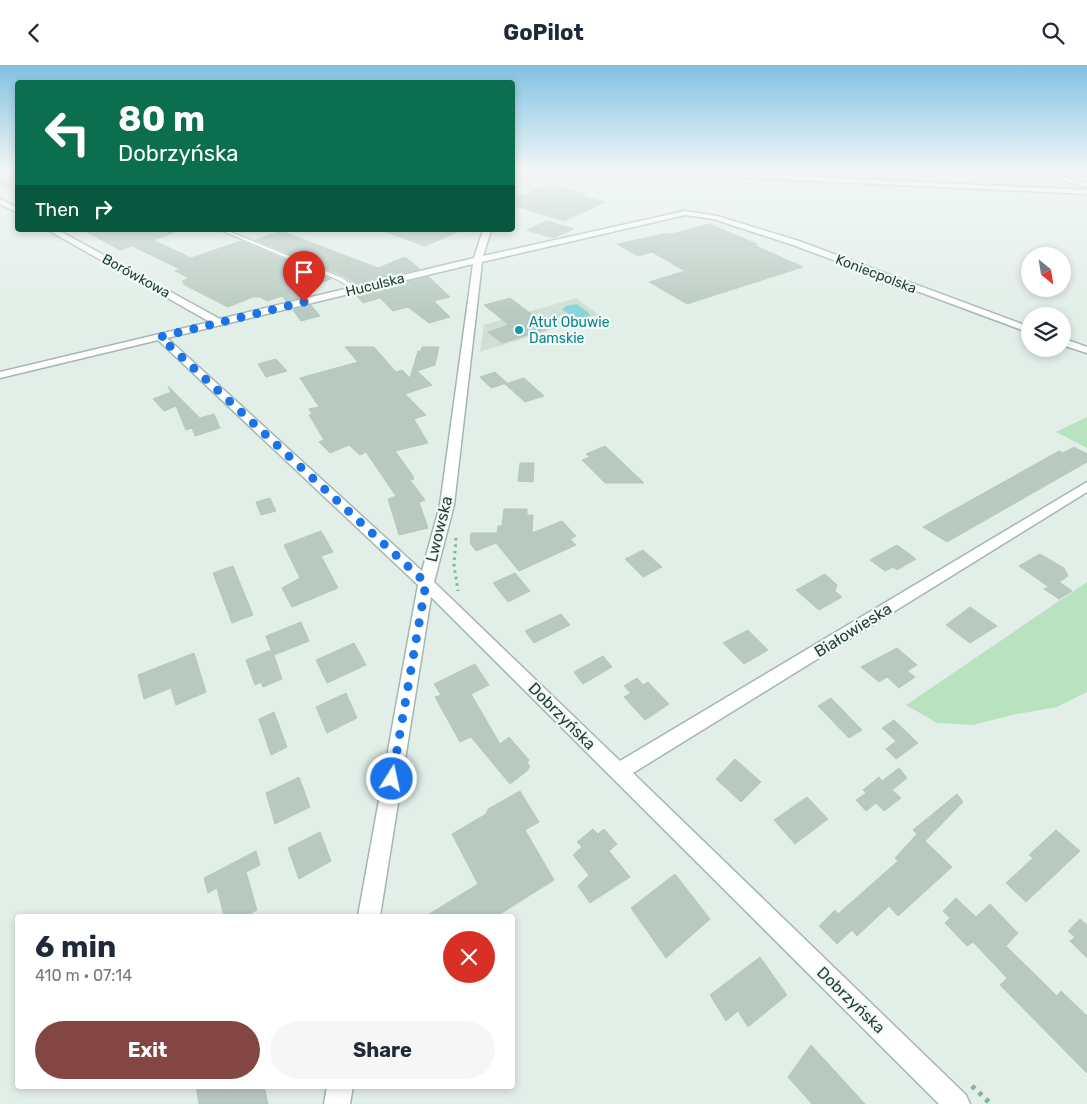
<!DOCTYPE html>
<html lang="en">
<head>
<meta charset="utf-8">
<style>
	body { margin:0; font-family:Rubik,sans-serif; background:#f6f6f7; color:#1f2937; height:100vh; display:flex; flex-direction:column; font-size:19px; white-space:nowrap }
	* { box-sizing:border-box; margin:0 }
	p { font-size:16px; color:#747a83 }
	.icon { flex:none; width:28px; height:28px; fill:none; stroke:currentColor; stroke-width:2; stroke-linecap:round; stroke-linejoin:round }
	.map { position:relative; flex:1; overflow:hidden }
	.side { position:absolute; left:15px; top:849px; width:500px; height:175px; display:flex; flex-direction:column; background:#fff; border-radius:5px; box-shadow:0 2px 8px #0003 }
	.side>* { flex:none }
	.guide { position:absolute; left:15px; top:15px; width:500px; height:152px; border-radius:5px; box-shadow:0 2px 8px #0003; background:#0b6e4f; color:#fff; overflow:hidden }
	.needle { width:32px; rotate:150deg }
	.buttons { position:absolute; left:1021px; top:182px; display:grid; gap:10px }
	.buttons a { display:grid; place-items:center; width:50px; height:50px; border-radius:50%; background:#fff; box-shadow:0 2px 8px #0003; font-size:25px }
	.pin { position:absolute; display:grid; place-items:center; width:42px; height:42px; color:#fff; margin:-51px -21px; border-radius:50% 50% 50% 0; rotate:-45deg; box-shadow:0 0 5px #0007 }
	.pin .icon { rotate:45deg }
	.me { position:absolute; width:55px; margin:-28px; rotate:10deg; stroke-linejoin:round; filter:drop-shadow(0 0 4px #0008) }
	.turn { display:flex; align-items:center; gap:18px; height:105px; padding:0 20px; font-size:22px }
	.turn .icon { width:65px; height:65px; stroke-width:2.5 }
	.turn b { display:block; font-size:35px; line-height:42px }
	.then { display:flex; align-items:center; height:48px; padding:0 20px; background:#0003; gap:10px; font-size:19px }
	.round { display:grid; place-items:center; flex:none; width:52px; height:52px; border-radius:26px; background:#f6f6f7 }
	.headline { display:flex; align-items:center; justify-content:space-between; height:85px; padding:0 20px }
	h1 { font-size:30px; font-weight:700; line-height:38px }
	.button { display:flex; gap:10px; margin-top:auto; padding:10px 20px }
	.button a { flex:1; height:58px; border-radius:30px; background:#844642; color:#fff; font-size:20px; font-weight:700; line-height:58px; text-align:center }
	.button a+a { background:#f6f6f7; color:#1f2937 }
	header { display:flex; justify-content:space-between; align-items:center; height:65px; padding:0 20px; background:#fff; font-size:22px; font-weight:700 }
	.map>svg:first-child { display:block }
	.built { fill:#d0ded6 }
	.green { fill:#b9e2c0 }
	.water { fill:#84d4d9 }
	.building { fill:#b7c9c0; stroke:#b4c9be }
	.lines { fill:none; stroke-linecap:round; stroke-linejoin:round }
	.lane-casing { stroke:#a4b7af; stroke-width:2 }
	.street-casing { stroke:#a4b7af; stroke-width:3 }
	.path-far1 { stroke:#7fb59f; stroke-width:3; stroke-dasharray:2.5 4; stroke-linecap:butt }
	.path { stroke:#7fb59f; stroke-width:5; stroke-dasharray:4 5.5; stroke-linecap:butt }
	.lane { fill:#fff; fill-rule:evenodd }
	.street { fill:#fff; fill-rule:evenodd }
	.route { stroke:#1a73e8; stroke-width:9; stroke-dasharray:0 16.2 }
	.culture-dot { fill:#0f9aa8; stroke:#f3faf6; stroke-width:2 }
	.labels { text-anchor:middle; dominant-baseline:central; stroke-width:4.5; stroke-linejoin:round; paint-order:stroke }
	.far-street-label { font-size:14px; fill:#204235; stroke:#f3faf6 }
	.far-culture-label { font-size:14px; fill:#0d838f; stroke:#f3faf6; text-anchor:start }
	.street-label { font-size:16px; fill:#204235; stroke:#f3faf6 }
</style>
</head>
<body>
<header><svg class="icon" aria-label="back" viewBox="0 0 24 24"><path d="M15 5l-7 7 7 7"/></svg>GoPilot<svg class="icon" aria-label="search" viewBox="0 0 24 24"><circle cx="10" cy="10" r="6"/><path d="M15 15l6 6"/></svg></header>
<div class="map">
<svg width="1087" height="1039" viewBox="0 0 1087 1039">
	<rect width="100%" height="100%" fill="#e2eee8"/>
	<!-- built -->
	<path class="built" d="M576,233L599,250L480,287L484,260Z"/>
	<!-- green -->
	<path class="green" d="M1087,352V383L1056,367Z
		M1087,517V627L1057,642L1012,650L973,660L937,658L906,640Z"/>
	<!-- water -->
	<path class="water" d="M577,239L589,248L590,251L579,254L562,245L566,241Z"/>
	<!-- building -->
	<path class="building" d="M0,107H18V129L0,120Z
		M550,119L586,129L581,131L606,137L564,156L512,140V135Z
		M547,156L574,164L553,173L527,165Z
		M709,159L757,179L754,180L803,202L687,239L649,217L685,206L652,187L638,191L617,179L664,169L676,168Z
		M83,165H173V168L153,175L191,193L241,176L331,214L300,226L305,232L286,236L282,231L267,236L260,232H253L228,242L183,219L186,218L182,216L189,213L175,206L180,204L132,181L120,185Z
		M386,165H462L425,181L386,167Z
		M278,167H284L378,203L405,192L420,204L356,219L341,210L255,175Z
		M429,212L450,232L434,236L450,252L429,258L408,242L393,246L380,233L363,238L355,229Z
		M510,233L550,263L502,278L488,267L509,260L484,240Z
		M311,240L320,251L301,256L293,245Z
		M345,282H374L396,307L402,305L410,313L418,286H421L422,282H439L435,300L417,306L432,320L405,329L426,350L414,354L428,378L395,386L411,408L414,414L410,415L425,435L419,437L428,463L399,470L388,434L396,431L366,387L360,390L349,380L330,388L319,377L324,375L309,350L312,349L309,344L319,342L300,313L358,297Z
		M276,294L287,306L266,312L258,299Z
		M495,307L507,318L491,323L480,312Z
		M524,313L544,331L525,337L505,319Z
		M168,321L200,353L214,349L220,363L195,371L192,363L186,365L176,341L164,346L153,334L171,327Z
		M605,381L644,418H605L582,395L590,392L586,389Z
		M1074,382L1087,389V397L947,477L923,462L1059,386L1063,388Z
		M520,398H534L533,417L518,416Z
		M270,433L276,446L261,450L256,437Z
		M504,444H527V450H533L532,468L562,456L576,471L570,474L576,480L519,506L496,478L476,486L470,478L471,468H497L498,461H502Z
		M321,466L333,487L321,491L338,523L292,542L282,523L300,513L284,480Z
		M897,480L916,494L897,505L893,502L885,506L870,495Z
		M643,485L662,502L643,512L625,494Z
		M1040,489L1064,503L1068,511L1059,517L1072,526L1059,534L1044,524L1049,522L1019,501Z
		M233,501L253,550L232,558L213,508Z
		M515,508L530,526L508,537L493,518Z
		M825,509L837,520L835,526L842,532L819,545L796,525Z
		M970,542L997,561L970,578L946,560Z
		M561,549L570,560L534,578L525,566Z
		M301,557L309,576L274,590L282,614L263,622L261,617L255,620L246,595L271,585L266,571Z
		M748,565L768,585L744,599L723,578Z
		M354,578L366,600L327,618L316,595Z
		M897,583L917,600L907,606L915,612L899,623L887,612L879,617L861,602Z
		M194,588L206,627L176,640L171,623L144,634L138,610Z
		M603,591L612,602L583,619L574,607Z
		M475,599L489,620L471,629L500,679L509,672L529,695L527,698L530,701L527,706L510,719L471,672L460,677L435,632L441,630L434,619Z
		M637,613L643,620L648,617L669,639L645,655L624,632L631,628L624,621Z
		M346,628L357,653L327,668L316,642Z
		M831,633L862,665L849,673L818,641Z
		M274,647L287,682L271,690L259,654Z
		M894,655L918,678L896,694L886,684L896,676L882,663Z
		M735,694L761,717L741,737L716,714Z
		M899,703L907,713L892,725L901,733L884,746L876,738L866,746L856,735L866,728L863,725L879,712L882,716Z
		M299,712L310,742L275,759L266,728Z
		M520,726L539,757L525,765L554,815L497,851H426L478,819L452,769L486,749L488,744Z
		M957,729L963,737L925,776L952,802L898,851L889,841L857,871L852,865L837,879L819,861L835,845L838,849L898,796L895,793L917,769L913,765Z
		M807,732L828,754L795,779L774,755Z
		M593,764L598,769L604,764L617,779L609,786L630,812L590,838L578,821L589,810L573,790L582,782L577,777Z
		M1056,765L1080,786L1026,837L1006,818L1033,793L1029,790Z
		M320,767L331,796L299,814L288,783Z
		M256,786L260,800L246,807L257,845L246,851H224L217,823L208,828L204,813Z
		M675,809L710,854L666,893L631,843Z
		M956,833L976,852L990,839L1018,868L1006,881L1057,931L1061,926L1087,951V1008L1000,920L1007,913L973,877L967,881L945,858L950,853L943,846Z
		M1080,854L1087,860V893L1070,876L1075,872L1068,866Z
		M760,892L787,930L748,962L738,946L726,956L710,930Z
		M811,980L865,1039H812L788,1012Z
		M196,1021H264L268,1039H199Z"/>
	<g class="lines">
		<!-- lane casing -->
		<g class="lane-casing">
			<path id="lane" d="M220,165H226L340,212L360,224L355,225L336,214Z"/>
		</g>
		<!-- street casing -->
		<g class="street-casing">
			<path id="street" d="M605,107L752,109L1087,125V129L752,113L608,109Z
				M1031,107H1042L1087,118V122Z
				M0,134L18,143V148L0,139Z
				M685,146L717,151L799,176L1030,262V268L793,180L713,154L685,150L482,197L454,440L434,517L620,696L1087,417V427L633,708L966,1030L970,1039H939L431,532L380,851H358L418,520L158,275L0,313V307L210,257L48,165H58L220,254L474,193L483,165H491L483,191ZM473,199L440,440L422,506L167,273Z
				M1062,273L1087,282V288L1062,280Z
				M327,1021H353L350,1039H324Z"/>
		</g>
		<!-- path-far1 -->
		<path class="path-far1" d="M456,473L454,500L458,526"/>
		<!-- path -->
		<path class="path" d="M972,1021L991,1039"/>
		<!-- lane -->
		<use href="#lane" class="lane"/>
		<!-- street -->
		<use href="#street" class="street"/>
	</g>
	<!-- sky -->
	<linearGradient id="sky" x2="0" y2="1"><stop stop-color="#80c1e2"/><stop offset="0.42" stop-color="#f2f7f5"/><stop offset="1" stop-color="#f2f7f5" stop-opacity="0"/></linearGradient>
	<rect width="1087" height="252" fill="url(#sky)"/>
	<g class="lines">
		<!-- route -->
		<path class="route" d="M304,237L160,272L426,518L392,714"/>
	</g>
	<!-- markers -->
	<circle class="culture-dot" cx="519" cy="265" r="5"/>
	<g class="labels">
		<!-- far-street labels -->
		<g class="far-street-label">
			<text transform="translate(876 209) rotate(21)">Koniecpolska</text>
			<text transform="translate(136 211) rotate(29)">Borówkowa</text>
			<text transform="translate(375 220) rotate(-14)">Huculska</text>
		</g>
		<!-- far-culture labels -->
		<g class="far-culture-label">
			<text x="529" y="257">Atut Obuwie<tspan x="529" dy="16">Damskie</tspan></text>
		</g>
		<!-- street labels -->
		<g class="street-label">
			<text transform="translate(439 464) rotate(-76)">Lwowska</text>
			<text transform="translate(853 565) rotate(-32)">Białowieska</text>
			<text transform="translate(562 651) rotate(45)">Dobrzyńska</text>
			<text transform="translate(851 935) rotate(44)">Dobrzyńska</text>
		</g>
	</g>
</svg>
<div class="buttons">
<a><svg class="needle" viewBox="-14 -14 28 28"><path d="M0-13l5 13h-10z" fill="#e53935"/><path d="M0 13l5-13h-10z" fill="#747a83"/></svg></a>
<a><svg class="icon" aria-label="layers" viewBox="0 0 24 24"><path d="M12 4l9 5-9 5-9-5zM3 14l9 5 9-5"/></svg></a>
</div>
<div class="pin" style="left:304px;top:237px;background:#d93025"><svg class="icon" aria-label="arrive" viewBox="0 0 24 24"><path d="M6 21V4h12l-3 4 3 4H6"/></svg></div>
<svg class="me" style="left:392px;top:714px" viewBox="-20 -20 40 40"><circle r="17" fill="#1a73e8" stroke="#fff" stroke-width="3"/><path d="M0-11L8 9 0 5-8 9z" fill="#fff"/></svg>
<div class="guide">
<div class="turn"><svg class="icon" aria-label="left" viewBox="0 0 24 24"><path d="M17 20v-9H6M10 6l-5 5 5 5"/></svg><div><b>80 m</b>Dobrzyńska</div></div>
<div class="then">Then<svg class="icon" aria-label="right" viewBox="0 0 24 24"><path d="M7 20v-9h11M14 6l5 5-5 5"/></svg></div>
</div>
<section class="side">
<div class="headline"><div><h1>6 min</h1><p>410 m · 07:14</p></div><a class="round" style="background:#d93025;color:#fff"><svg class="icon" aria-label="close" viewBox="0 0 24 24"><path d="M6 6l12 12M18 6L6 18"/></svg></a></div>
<div class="button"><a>Exit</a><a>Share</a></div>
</section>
</div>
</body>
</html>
